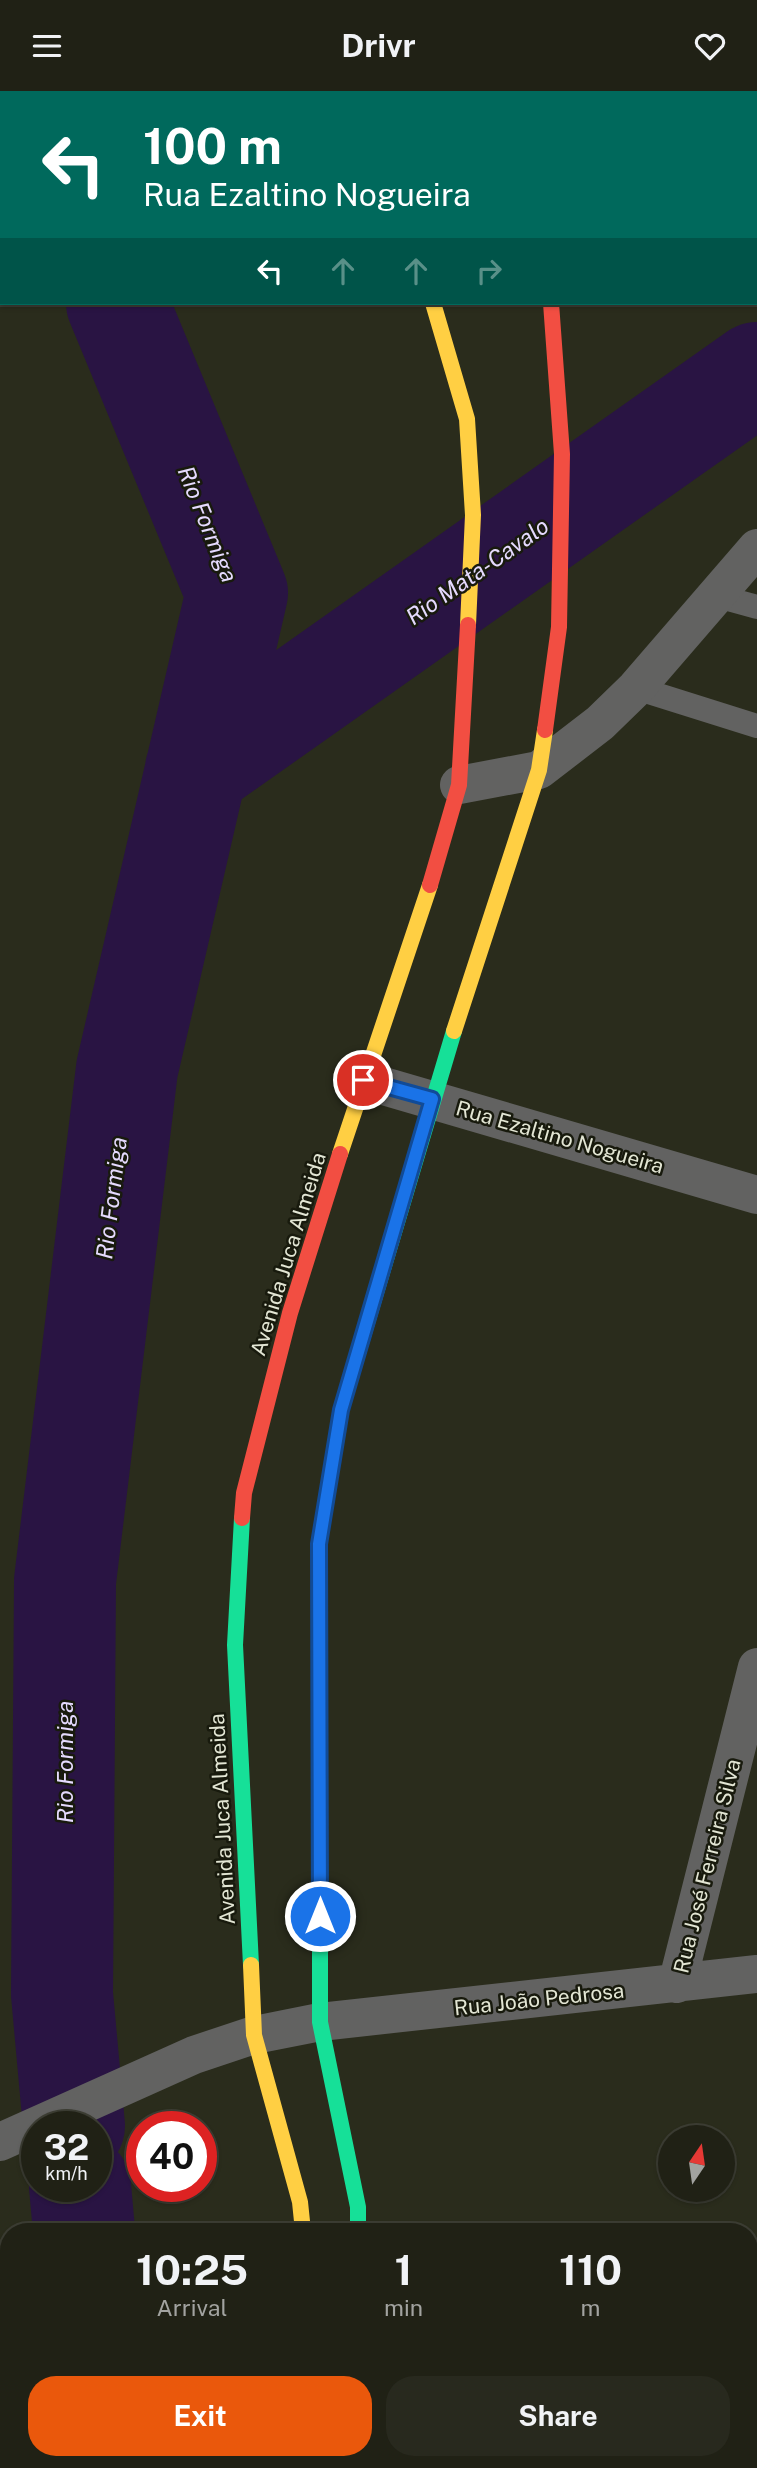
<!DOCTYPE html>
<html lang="en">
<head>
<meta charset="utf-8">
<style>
	body { margin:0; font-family:"Public Sans",sans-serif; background:#28291e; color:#f1f3f6; height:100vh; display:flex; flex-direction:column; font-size:26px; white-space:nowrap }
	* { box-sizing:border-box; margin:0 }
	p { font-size:23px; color:#a2a3a0 }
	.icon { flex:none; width:38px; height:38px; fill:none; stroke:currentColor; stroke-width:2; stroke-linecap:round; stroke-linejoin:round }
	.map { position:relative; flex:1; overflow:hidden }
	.panel { position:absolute; left:0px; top:2132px; width:758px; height:247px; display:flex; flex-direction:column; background:#202115; border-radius:28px 28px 0 0; box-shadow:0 2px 5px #0004,0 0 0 2px #3d3e34 }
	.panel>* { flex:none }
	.hud { position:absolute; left:0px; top:0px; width:758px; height:214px; box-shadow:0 2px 5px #0004,0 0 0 2px #3d3e34; background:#00695c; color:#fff; overflow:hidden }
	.needle { width:46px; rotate:13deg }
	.tools { position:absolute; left:658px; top:2034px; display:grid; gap:14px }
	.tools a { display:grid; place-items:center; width:77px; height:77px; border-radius:50%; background:#202115; box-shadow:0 2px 5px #0004,0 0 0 2px #3d3e34; font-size:35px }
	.speed { position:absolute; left:21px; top:2020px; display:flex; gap:14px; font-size:35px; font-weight:700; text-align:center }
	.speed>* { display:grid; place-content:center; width:91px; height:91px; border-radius:50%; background:#202115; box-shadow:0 2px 5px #0004,0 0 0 2px #3d3e34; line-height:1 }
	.speed small { font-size:18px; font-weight:400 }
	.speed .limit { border:10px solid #d22; background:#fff; color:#111 }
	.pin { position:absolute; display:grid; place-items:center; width:60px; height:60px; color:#fff; margin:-30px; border:4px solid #fff; border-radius:50%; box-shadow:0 2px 7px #0007 }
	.me { position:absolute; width:77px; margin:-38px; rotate:0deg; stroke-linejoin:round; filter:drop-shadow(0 0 5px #0008) }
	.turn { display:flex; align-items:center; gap:24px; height:147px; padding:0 28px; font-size:32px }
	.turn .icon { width:91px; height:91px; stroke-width:2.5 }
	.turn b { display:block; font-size:49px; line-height:60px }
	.lanes { display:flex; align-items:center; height:66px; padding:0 28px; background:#0003; justify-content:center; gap:35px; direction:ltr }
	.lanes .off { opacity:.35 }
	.eta { display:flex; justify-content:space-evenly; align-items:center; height:119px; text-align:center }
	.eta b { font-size:42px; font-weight:700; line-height:49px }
	.action { display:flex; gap:14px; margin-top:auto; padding:14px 28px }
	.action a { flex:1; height:80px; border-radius:28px; background:#ea580c; color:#fff; font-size:28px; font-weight:700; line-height:80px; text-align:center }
	.action a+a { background:#28291e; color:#f1f3f6 }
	header { display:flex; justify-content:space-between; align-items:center; height:91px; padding:0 28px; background:#202115; font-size:32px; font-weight:700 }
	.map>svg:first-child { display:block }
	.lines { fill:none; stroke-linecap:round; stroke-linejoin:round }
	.river { stroke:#291443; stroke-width:102 }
	.lane { stroke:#626261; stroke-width:24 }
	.street { stroke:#626261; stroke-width:38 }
	.fast { stroke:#16e098; stroke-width:16 }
	.slow { stroke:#ffcf43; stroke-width:16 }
	.jam { stroke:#f24e42; stroke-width:16 }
	.route-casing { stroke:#114b97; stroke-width:18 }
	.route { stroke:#1a73e8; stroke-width:12 }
	.labels { text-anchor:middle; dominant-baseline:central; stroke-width:5; stroke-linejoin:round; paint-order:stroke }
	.street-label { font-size:21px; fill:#e3e6d4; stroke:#181a0d }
	.water-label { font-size:23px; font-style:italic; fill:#e5dafe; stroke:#181a0d }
</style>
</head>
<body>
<header><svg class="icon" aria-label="menu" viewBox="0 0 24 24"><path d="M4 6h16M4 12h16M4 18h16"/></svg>Drivr<svg class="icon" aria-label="heart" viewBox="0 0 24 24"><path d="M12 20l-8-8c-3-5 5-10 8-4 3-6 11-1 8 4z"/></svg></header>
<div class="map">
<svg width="757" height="2377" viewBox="0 0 757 2377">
	<rect width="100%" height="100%" fill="#2a2c1c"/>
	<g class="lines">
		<!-- river -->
		<path class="river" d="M0,50L2,52
			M196,678L757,282
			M74,2035L62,1903L65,1490L127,978L237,502L117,212
			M80,2095L84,2140
			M105,2370L106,2377"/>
		<!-- lane -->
		<path class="lane" d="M717,505L757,516
			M636,597L757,635"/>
		<!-- street -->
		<path class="street" d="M643,0L646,2
			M704,2L705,0
			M459,694L539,679L600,632L636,597L757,457
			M363,989L757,1104
			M677,1893L757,1576
			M0,2051L194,1964L254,1944L320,1931L757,1883"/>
		<!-- fast -->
		<path class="fast" d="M274,0L277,2
			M472,0L473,2
			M242,1427L235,1554L251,1874
			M319,1472V1453L341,1319L454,940
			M320,1732V1931L358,2116V2140"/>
		<!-- slow -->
		<path class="slow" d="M433,212L467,328L473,424L468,534
			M454,940L539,679L545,639
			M340,1063L430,794
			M251,1874L254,1944L300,2111L303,2140"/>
		<!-- jam -->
		<path class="jam" d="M545,639L559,536L562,363L551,212
			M430,794L459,694L468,534
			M242,1427L244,1402L290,1222L340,1063
			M319,1472L320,1732
			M290,2377L291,2370
			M348,2377L350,2370"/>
	</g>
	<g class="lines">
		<!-- route casing -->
		<g class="route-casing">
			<path id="route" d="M320,1825L319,1453L341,1319L432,1008L363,989"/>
		</g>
		<!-- route -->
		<use href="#route" class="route"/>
	</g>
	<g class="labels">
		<!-- street labels -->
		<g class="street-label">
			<text transform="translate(560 1046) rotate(16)">Rua Ezaltino Nogueira</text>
			<text transform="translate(288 1163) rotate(-73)">Avenida Juca Almeida</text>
			<text transform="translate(222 1728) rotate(-93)">Avenida Juca Almeida</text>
			<text transform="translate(707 1775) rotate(-76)">Rua José Ferreira Silva</text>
			<text transform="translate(539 1908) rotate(-6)">Rua João Pedrosa</text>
		</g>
		<!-- water labels -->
		<g class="water-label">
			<text transform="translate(208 433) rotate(68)">Rio Formiga</text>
			<text transform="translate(477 480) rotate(-35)">Rio Mata-Cavalo</text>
			<text transform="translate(111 1107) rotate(-83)">Rio Formiga</text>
			<text transform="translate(64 1671) rotate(-90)">Rio Formiga</text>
		</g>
	</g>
</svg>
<div class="tools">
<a><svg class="needle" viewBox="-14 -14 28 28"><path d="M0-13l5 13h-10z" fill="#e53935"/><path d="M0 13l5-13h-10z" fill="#a2a3a0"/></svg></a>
</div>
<div class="speed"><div>32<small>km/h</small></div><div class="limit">40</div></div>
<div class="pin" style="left:363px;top:989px;background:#d93025"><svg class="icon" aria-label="arrive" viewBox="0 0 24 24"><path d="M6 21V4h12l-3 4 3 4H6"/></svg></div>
<svg class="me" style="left:320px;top:1825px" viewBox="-20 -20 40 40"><circle r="17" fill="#1a73e8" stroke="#fff" stroke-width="3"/><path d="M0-11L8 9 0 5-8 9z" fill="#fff"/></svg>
<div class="hud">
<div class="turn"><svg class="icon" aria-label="left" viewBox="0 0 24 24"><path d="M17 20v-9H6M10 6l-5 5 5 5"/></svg><div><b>100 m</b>Rua Ezaltino Nogueira</div></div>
<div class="lanes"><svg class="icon" aria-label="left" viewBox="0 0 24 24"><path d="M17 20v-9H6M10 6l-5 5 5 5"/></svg><svg class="icon off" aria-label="ahead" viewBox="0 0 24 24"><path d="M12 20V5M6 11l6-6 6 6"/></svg><svg class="icon off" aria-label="ahead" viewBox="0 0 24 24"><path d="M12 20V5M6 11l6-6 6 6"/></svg><svg class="icon off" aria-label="right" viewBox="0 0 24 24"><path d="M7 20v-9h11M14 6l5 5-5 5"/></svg></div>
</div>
<section class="panel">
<div class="eta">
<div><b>10:25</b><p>Arrival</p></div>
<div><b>1</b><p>min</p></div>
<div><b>110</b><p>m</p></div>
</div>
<div class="action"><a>Exit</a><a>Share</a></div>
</section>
</div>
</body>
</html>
